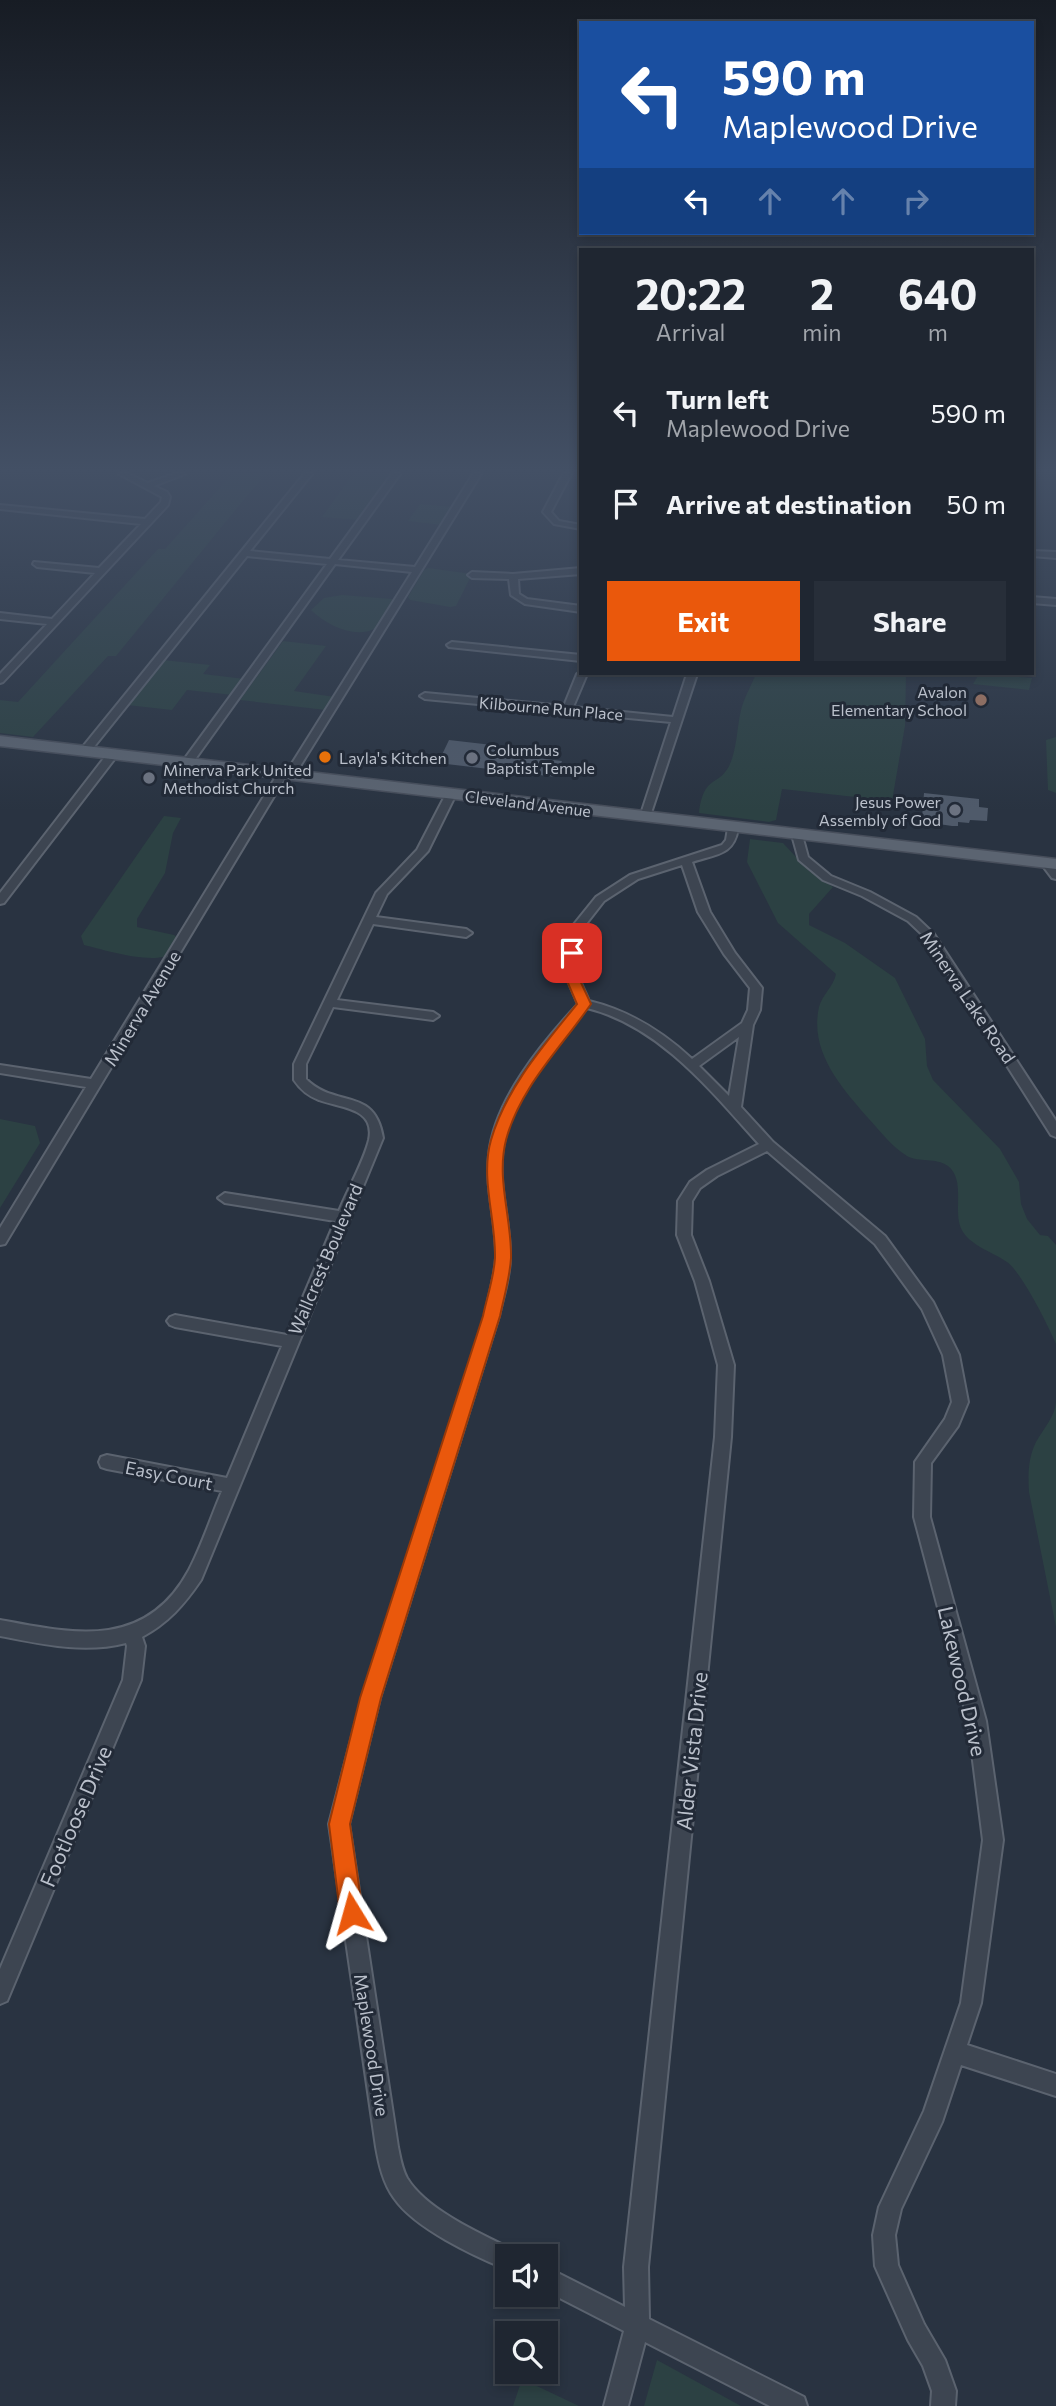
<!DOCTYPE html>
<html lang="en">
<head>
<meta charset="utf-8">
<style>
	body { margin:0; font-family:Commissioner,sans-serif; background:#272e39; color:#f1f3f6; height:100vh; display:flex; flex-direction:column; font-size:26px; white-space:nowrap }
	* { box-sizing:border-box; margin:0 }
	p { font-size:23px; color:#a1a5ab }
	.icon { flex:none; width:38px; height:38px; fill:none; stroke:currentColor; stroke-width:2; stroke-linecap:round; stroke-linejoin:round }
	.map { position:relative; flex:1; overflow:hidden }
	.side { position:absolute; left:579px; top:248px; width:455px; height:427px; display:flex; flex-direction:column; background:#1f2631; border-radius:0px; box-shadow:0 4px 10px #0003,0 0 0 2px #3c434d }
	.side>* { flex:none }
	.banner { position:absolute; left:579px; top:21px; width:455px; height:214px; border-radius:0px; box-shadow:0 4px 10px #0003,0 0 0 2px #3c434d; background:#1a4fa0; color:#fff; overflow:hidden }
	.buttons { position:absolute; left:495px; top:2244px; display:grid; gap:14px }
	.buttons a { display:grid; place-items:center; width:63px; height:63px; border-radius:0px; background:#1f2631; box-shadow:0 4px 10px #0003,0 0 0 2px #3c434d; font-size:35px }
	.pin { position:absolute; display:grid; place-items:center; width:60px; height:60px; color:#fff; margin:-30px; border-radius:14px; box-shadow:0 4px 10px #0006 }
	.me { position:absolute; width:77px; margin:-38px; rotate:352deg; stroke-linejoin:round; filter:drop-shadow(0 0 5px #0008) }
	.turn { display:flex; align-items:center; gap:24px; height:147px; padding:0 28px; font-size:32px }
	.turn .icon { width:91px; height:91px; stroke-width:2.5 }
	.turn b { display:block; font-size:49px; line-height:60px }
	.lanes { display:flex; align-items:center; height:66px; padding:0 28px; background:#0003; justify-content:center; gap:35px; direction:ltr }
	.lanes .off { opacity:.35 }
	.eta { display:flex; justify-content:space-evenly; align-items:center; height:119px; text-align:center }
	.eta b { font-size:42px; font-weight:700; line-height:49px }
	.primary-button { display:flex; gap:14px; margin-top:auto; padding:14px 28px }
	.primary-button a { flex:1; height:80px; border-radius:0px; background:#ea580c; color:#fff; font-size:28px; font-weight:700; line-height:80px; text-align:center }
	.primary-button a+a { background:#272e39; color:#f1f3f6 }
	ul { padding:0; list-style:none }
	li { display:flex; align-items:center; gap:21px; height:91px; padding:0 28px }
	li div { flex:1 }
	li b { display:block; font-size:26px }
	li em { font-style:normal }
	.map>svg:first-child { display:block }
	.green { fill:#2c4143 }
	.building { fill:#4f5a6a }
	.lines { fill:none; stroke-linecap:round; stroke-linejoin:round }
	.street-casing { stroke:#5b636f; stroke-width:4 }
	.primary-casing { stroke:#474e5b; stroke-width:3 }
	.street { fill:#3d4551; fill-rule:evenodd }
	.primary { fill:#5b6471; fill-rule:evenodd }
	.route { fill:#ea580c; stroke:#983908; stroke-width:2 }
	.education-dot { fill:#8d6e63; stroke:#222a37; stroke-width:2.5 }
	.food-dot { fill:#e8710a; stroke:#222a37; stroke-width:2.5 }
	.worship-dot { fill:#6b7280; stroke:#222a37; stroke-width:2.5 }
	.labels { text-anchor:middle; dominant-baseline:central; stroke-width:6; stroke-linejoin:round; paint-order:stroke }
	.far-poi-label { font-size:16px; fill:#bac0cb; stroke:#222a37; text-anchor:start }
	.far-street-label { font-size:16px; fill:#bac0cb; stroke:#222a37 }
	.street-label { font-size:18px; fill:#bac0cb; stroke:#222a37 }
	.near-street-label { font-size:21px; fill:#bac0cb; stroke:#222a37 }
</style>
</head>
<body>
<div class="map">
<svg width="1056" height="2406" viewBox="0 0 1056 2406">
	<rect width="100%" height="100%" fill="#293341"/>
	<!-- green -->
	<path class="green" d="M232,474H265L116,656H108L33,737L0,733V700L18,702L158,549H165Z
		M353,474H391L359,520L322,517Z
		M420,504L453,507L441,525L408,521Z
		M428,568L472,574L456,606L450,607L410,600L408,597L424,570Z
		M342,595L392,599L395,602C389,611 384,624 374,629C354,639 325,624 311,610L324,598Z
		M283,641L326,646L294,691L335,697L326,710L240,700Z
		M163,660L210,665L203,674L245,679L233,695L187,690L172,710L127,705Z
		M756,674H906L905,726L892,801L782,789L776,820L769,822L699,813C704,773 719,788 730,764C737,748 737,727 741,710C744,698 751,686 756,674Z
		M979,674L1032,678L1029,690L973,684Z
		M1056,737V793L1048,790L1046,740Z
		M164,816L181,818L173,833L165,873L137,919V927L174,935L179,939C177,944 176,950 172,953C156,966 104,950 84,945L81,936Z
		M750,839L783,843L809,871L833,887L809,914V925L845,943L895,978L925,1039L927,1066L933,1080L1000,1149L1019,1182L1021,1204L1027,1219L1040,1235L1048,1236L1056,1245V1344C1048,1325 1022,1273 1007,1262C993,1252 973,1247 963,1232C951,1214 967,1181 948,1166C935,1157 920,1163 907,1156C892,1147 881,1132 869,1119C842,1088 809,1052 819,1007C822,995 834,986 836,974L778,923L747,862Z
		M0,1119L35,1126L40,1143L0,1208Z
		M1056,1402V1627L1029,1492C1028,1475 1028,1458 1036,1442C1043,1429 1055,1417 1056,1402Z
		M657,2360L741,2406H644Z
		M522,2379L579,2406H513Z"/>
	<!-- building -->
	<path class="building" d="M449,740L501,746L498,754L562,761L556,777L438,763Z
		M924,793L979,799V807L988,808L987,821L970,820L969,823L958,822V826H952L932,823L933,819L922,818Z"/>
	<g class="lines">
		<!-- street casing -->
		<g class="street-casing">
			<path id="street" d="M119,474H129L148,483L174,474H185L154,486L167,492L170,497L168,505L3,682L0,683V674L47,624L0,619V613L52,619L95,573L37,567L33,564L34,562L99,568L141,524L0,509V505L145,519L161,502L162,497Z
				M304,474H312L250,551L330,559L392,474H400L338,560L415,567L473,474H481L294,776L289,779L285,778L5,1244L0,1245V1228L86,1087L0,1073V1065L91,1079L277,775L282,772L286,773L412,572L335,564L191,765H183V761L327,564L247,556L89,753H81V749Z
				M563,474H571L551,512L559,521L581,525V529L554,524L543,512Z
				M1032,551L1056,552V558L1032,556Z
				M581,568V574L518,579L519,594L527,599L581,606V612L525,604L511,595L509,579L472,578L468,575L472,572L513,574Z
				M1032,597L1056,599V605L1032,603Z
				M452,642L581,655V661L449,647L447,645Z
				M581,671V674H587L573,707L673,717L687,674H697L649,819L645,820L640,817L671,722L425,699L420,696L425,693L564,706L577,674Z
				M112,752L116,753V757L4,903L0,904V893L108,753Z
				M451,791L456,794L428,851L387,894L376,917L466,929L472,933L466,937L373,924L337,1000L433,1012L439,1016L433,1020L333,1007L306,1064V1079C336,1109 375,1086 383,1138L201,1580C184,1605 168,1623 142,1637L145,1646L141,1680L7,2001L0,2004V1969L123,1680L127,1646L126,1643C84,1654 42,1644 0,1636V1620C74,1634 146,1650 189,1570C202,1545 211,1517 222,1491L107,1469L101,1467L99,1462L101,1457L107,1455L227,1478L282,1346L175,1327L170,1325L167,1321L170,1317L175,1315L287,1335L335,1221L225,1203L218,1198L225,1193L339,1211C347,1191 364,1161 369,1140C376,1107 339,1108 319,1100C308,1096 300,1089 294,1080V1064L376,893L417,850L446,794Z
				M733,825L738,828C734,856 715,854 692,862L710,912L735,953L762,988L760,1010L753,1025L741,1107L773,1142L885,1236L933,1302L959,1355L968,1402L958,1426L931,1463L930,1517L986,1721L1003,1840L981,2003L967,2045L1056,2074V2096L961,2065L942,2122L901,2209L895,2235L898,2265L924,2324L945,2360L956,2391L955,2406H931L932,2391L923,2366L908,2340L875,2266L873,2235L879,2207L924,2111L961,2003L983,1840L968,1721L914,1517L915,1462L945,1419L952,1402L943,1355L922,1309L875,1244L767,1151L717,1176L700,1188L692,1201L691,1235L709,1281L734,1365L731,1437L648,2267L649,2319L804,2397L807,2406H770L645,2342L628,2406H604L624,2331L546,2291V2267L625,2307L624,2267L715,1437L718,1365L695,1281L677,1235L678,1201L690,1182L707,1170L759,1144C711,1091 660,1026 587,1008C551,1049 507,1100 502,1156C499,1190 511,1224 510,1258C510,1277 503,1297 499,1316L380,1698L349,1824L398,2147C400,2157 402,2169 407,2178C426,2210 483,2235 516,2251L518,2256H508V2270C474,2256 414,2228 394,2198C383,2183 379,2164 376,2147L329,1824L362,1698L485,1316C488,1297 495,1277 496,1258C497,1223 485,1190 489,1155C494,1100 542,1043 578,1004L565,974L567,933L596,897L630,875L722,845L726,840L728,828ZM682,865L698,912L724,954L750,988L748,1010L742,1023L692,1059C662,1031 630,1011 589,1001L577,974L579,933L604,901L638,879ZM739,1037L729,1096L699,1066Z
				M797,832L802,835L808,857L831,876L870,892L916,917L934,934L1056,1121V1137L1051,1135L926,938L908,921L862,896L823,880L799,860L792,835Z
				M1046,859L1050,860L1056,868V879L1052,878L1040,862Z"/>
		</g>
		<!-- primary casing -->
		<g class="primary-casing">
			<path id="primary" d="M0,736L1056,859V869L0,746Z"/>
		</g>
		<!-- street -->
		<use href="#street" class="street"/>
		<!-- primary -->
		<use href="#primary" class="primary"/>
	</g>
	<!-- sky -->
	<linearGradient id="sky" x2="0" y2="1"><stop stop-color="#171c24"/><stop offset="0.58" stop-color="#435065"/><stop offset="1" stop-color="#435065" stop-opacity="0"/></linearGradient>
	<rect width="1056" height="811" fill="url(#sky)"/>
	<!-- route -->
	<path class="route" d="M572,949L579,953L577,974L591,1004C561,1048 520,1087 506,1140C496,1179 512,1219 511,1258C510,1277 504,1297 500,1316L381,1698L350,1824L363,1913L360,1921L352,1924L344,1921L340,1913L329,1824L360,1698L483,1316C487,1297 494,1277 495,1258C496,1219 480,1178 491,1140C506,1088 544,1045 577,1004L564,974L565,953Z"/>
	<!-- markers -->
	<circle class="education-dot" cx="981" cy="700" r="7"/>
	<circle class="food-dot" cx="325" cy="757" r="7"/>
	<g class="worship-dot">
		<circle cx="472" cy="758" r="7"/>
		<circle cx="149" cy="778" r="7"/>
		<circle cx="955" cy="810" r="7"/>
	</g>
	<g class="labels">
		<!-- far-poi labels -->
		<g class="far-poi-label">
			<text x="967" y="691" text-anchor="end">Avalon<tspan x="967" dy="18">Elementary School</tspan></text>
			<text x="486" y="749">Columbus<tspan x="486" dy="18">Baptist Temple</tspan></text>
			<text x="339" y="757">Layla's Kitchen</text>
			<text x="163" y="769">Minerva Park United<tspan x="163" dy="18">Methodist Church</tspan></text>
			<text x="941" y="801" text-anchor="end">Jesus Power<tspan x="941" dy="18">Assembly of God</tspan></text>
		</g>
		<!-- far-street labels -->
		<g class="far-street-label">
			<text transform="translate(551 708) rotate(5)">Kilbourne Run Place</text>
			<text transform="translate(528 803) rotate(7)">Cleveland Avenue</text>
		</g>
		<!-- street labels -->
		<g class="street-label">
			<text transform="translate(968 997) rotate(56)">Minerva Lake Road</text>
			<text transform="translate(142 1008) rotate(-59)">Minerva Avenue</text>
			<text transform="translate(325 1259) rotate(-67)">Wallcrest Boulevard</text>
			<text transform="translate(169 1475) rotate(11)">Easy Court</text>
			<text transform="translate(372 2045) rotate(81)">Maplewood Drive</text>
		</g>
		<!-- near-street labels -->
		<g class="near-street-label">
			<text transform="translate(963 1681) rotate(77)">Lakewood Drive</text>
			<text transform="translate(691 1751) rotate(-84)">Alder Vista Drive</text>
			<text transform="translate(75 1816) rotate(-67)">Footloose Drive</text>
		</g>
	</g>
</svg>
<div class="buttons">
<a><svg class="icon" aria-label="sound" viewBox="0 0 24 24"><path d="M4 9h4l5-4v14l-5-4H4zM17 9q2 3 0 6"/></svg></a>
<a><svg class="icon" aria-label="search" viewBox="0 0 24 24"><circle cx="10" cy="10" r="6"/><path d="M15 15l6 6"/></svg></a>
</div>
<div class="pin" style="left:572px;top:953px;background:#d93025"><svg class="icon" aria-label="arrive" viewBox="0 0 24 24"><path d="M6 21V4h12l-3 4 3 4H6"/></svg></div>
<svg class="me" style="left:352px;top:1913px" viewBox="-20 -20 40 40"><path d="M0-17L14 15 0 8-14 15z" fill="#ea580c" stroke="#fff" stroke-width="4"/></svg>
<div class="banner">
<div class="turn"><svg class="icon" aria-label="left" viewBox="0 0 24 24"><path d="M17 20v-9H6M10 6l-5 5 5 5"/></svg><div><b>590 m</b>Maplewood Drive</div></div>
<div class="lanes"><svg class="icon" aria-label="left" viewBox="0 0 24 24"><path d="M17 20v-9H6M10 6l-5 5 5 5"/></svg><svg class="icon off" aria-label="ahead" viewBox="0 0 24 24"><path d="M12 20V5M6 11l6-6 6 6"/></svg><svg class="icon off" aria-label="ahead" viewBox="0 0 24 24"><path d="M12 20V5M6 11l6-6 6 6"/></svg><svg class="icon off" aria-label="right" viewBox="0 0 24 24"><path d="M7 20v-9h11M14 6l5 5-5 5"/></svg></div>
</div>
<section class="side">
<div class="eta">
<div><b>20:22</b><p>Arrival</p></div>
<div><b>2</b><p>min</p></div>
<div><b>640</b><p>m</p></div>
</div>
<ul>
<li><svg class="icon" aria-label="left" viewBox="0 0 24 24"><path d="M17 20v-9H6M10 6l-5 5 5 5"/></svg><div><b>Turn left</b><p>Maplewood Drive</p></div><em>590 m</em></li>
<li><svg class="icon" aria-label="arrive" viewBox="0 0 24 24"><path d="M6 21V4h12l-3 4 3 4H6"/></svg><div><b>Arrive at destination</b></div><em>50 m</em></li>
</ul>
<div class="primary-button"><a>Exit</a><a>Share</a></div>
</section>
</div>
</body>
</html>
